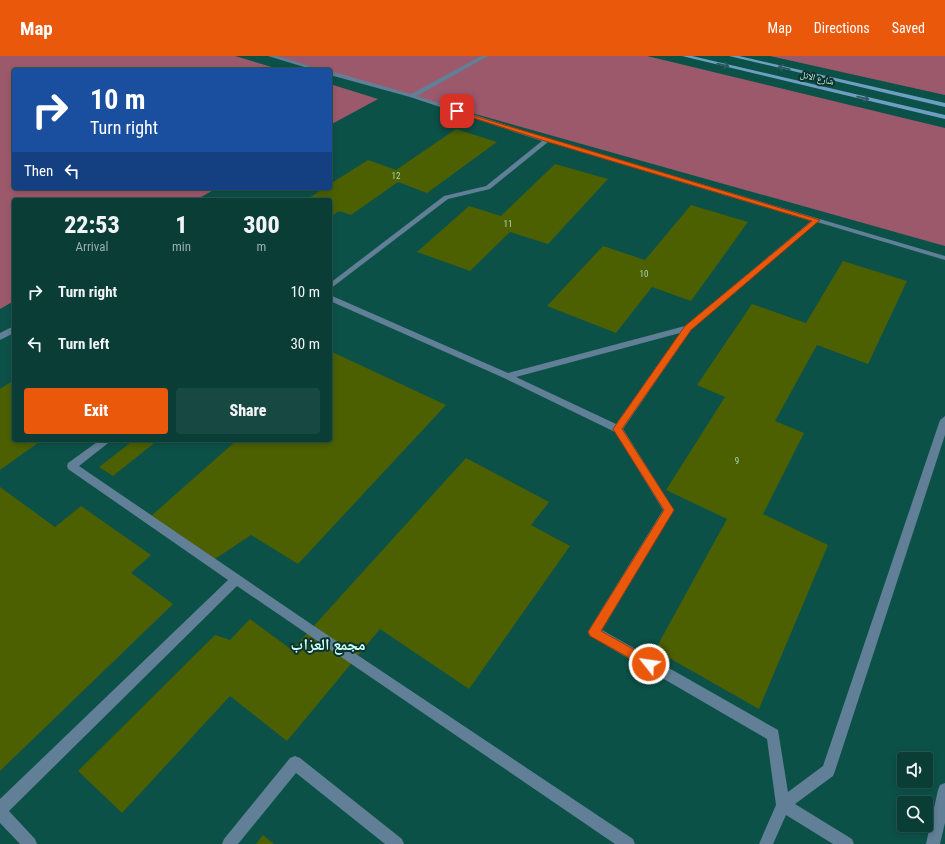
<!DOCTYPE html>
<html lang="en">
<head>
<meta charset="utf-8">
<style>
	body { margin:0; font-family:"Roboto Condensed","Noto Naskh Arabic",sans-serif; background:#174842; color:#f1f3f6; height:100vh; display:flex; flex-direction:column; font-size:15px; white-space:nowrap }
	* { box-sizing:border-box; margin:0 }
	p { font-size:13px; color:#99aead }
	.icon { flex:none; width:22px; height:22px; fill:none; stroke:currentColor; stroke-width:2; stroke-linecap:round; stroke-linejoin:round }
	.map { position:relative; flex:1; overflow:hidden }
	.side { position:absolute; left:12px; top:142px; width:320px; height:244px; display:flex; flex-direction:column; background:#093d36; border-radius:4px; box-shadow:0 2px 6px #0003,0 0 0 1px #295651 }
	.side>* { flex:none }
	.banner { position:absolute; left:12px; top:12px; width:320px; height:122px; border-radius:4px; box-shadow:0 2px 6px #0003,0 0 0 1px #295651; background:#1a4fa0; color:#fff; overflow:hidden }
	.controls { position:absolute; left:897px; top:696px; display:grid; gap:8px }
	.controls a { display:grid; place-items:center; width:36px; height:36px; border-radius:4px; background:#093d36; box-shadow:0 2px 6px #0003,0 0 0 1px #295651; font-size:20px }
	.pin { position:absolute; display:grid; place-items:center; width:34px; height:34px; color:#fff; margin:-17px; border-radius:8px; box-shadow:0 2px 6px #0006 }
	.me { position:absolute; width:44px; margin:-22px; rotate:300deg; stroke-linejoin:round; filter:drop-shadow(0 0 3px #0008) }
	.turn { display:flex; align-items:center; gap:14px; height:84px; padding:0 12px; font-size:18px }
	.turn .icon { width:52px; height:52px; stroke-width:2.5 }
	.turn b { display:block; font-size:28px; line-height:34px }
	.then { display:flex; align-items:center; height:38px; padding:0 12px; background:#0003; gap:8px; font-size:15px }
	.eta { display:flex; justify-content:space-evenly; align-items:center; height:68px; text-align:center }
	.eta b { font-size:24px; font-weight:800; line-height:28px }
	.cta { display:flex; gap:8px; margin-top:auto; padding:8px 12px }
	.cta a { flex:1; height:46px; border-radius:4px; background:#ea580c; color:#fff; font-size:16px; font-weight:800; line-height:46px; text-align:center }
	.cta a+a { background:#174842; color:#f1f3f6 }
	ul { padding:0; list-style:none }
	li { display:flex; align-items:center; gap:12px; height:52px; padding:0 12px }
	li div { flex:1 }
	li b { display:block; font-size:15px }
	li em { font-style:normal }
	header { display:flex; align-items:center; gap:24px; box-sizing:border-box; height:56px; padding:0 20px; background:#ea580c; color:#fff }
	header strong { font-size:19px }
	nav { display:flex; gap:22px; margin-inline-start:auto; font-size:14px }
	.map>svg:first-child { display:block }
	.green { fill:#9d596c }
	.building { fill:#4c5f01 }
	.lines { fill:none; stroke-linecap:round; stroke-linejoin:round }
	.lane { fill:#617f96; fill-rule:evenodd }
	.street { fill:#617f96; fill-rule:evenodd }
	.secondary { fill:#6e9ec2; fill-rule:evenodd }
	.oneway { stroke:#2f5861 }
	.route { fill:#ea580c; stroke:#983908 }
	.labels { text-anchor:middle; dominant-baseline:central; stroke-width:4; stroke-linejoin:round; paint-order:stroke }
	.far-street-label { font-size:9px; fill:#c9fdf3; stroke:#0d332d }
	.number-label { font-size:9px; fill:#aad6b6 }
	.near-quarter-label { font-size:16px; font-weight:bold; fill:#c9fdf3; stroke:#0d332d }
</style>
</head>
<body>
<header>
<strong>Map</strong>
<nav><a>Map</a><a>Directions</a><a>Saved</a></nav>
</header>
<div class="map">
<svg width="945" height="788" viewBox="0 0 945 788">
	<rect width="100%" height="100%" fill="#0c5148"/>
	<!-- green -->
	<path class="green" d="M0,0H235L282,14H14V132H217L196,144H14V245L0,253Z
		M275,0H647L945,72V190L397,36L330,16V14H322Z
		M770,0H945V39Z
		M330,28L378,43L330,69Z"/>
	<!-- building -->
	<path class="building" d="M456,73L497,86L427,137L398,126L351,159L339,155L330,161V144H306L324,132H330V128L368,104L396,114Z
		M555,108L608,123L548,188L510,176L470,215L417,196L469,150L501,160Z
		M691,149L748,166L691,245L652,231L616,277L547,250L603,190L645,204Z
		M843,205L907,225L868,308L817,289L775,365L804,377L763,458L828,489L759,653L655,594L727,463L666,434L725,341L697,329L752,248L806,267Z
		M330,295L446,349L298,508L251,479L215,503L150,461L237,384H330Z
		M14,324V384H42L0,414V333Z
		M134,384H158L113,420L99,411Z
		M466,402L549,446L531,469L570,490L469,633L380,573L287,685L230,640L122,757L78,715L215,579L230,584L250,563L292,594Z
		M0,431L55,471L81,450L151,499L131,517L173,548L0,715Z
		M263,779L274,788H256Z"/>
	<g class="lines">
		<!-- lane -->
		<path class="lane" d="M945,727V767L940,788H926L938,734L940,729Z"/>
		<!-- street -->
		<path class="street" d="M268,0H277L323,14H314Z
			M481,0H488L417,40L549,83L945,200V204L817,166L691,274L623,373L674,454L602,574L778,674L788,736L823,710L940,364L945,360V379L835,715L833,720L795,748L852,783L854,788H833L786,759L773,788H759L776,749L767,683L590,580L588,576L590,572L663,454L615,376L504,322L330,245V239L508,317L685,270L811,165L548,86L490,133L448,143L330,233V227L444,140L486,130L542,85L410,41L330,19V15L411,38ZM680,277L616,368L516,321Z
			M14,270V277L0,284V277Z
			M100,384H112L79,410L314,570L633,783L635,788H615L237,530L9,755L35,783L37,788H20L0,767V743L228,524L68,413L67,410L68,407Z
			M295,700L300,702L402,783L404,788H385L296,717L238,788H222L224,783L290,702Z"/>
		<!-- secondary -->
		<path class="secondary" d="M682,0H692L945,59V63Z
			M729,0H739L945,47V51Z"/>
	</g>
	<!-- one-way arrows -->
	<defs><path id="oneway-shaft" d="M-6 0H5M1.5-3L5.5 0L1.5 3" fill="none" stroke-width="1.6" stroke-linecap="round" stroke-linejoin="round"/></defs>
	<g class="oneway">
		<use href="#oneway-shaft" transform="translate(723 9) rotate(13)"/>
		<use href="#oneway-shaft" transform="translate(784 12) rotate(-167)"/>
		<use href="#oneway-shaft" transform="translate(863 42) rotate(13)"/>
	</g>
	<!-- route -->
	<path class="route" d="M455,54L820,164L691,274L622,373L674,454L601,575L653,604L655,608L653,612L649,613L590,580L588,576L664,454L613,373L685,270L812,165L545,85L455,56Z"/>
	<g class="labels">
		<!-- far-street labels -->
		<g class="far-street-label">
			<text transform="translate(817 22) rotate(13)">شارع الاثل</text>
		</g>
		<!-- number labels -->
		<g class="number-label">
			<text x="396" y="120">12</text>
			<text x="508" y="168">11</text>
			<text x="644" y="218">10</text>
			<text x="737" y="405">9</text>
		</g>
		<!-- near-quarter labels -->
		<g class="near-quarter-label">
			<text x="328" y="588">مجمع العزاب</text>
		</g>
	</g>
</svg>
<div class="controls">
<a><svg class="icon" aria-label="sound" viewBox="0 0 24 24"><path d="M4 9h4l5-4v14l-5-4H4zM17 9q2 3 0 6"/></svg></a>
<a><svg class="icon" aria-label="search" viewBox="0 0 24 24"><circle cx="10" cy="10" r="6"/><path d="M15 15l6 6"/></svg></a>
</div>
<div class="pin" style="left:457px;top:55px;background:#d93025"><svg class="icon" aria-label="arrive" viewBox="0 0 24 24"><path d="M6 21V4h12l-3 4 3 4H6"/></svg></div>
<svg class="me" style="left:649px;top:608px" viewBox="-20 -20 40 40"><circle r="17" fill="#ea580c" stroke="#fff" stroke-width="3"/><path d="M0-11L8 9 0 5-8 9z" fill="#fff"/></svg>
<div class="banner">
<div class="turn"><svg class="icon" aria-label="right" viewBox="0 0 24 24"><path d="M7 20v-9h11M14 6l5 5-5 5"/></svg><div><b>10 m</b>Turn right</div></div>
<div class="then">Then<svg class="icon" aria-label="left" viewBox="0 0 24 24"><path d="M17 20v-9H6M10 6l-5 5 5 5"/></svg></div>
</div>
<section class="side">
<div class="eta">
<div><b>22:53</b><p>Arrival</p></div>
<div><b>1</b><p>min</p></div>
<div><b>300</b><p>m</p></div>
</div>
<ul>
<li><svg class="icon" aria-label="right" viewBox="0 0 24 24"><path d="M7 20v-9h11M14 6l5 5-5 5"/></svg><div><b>Turn right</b></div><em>10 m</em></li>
<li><svg class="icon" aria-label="left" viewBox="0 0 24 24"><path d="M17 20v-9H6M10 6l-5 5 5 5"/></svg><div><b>Turn left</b></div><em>30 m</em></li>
</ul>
<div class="cta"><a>Exit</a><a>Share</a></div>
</section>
</div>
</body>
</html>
